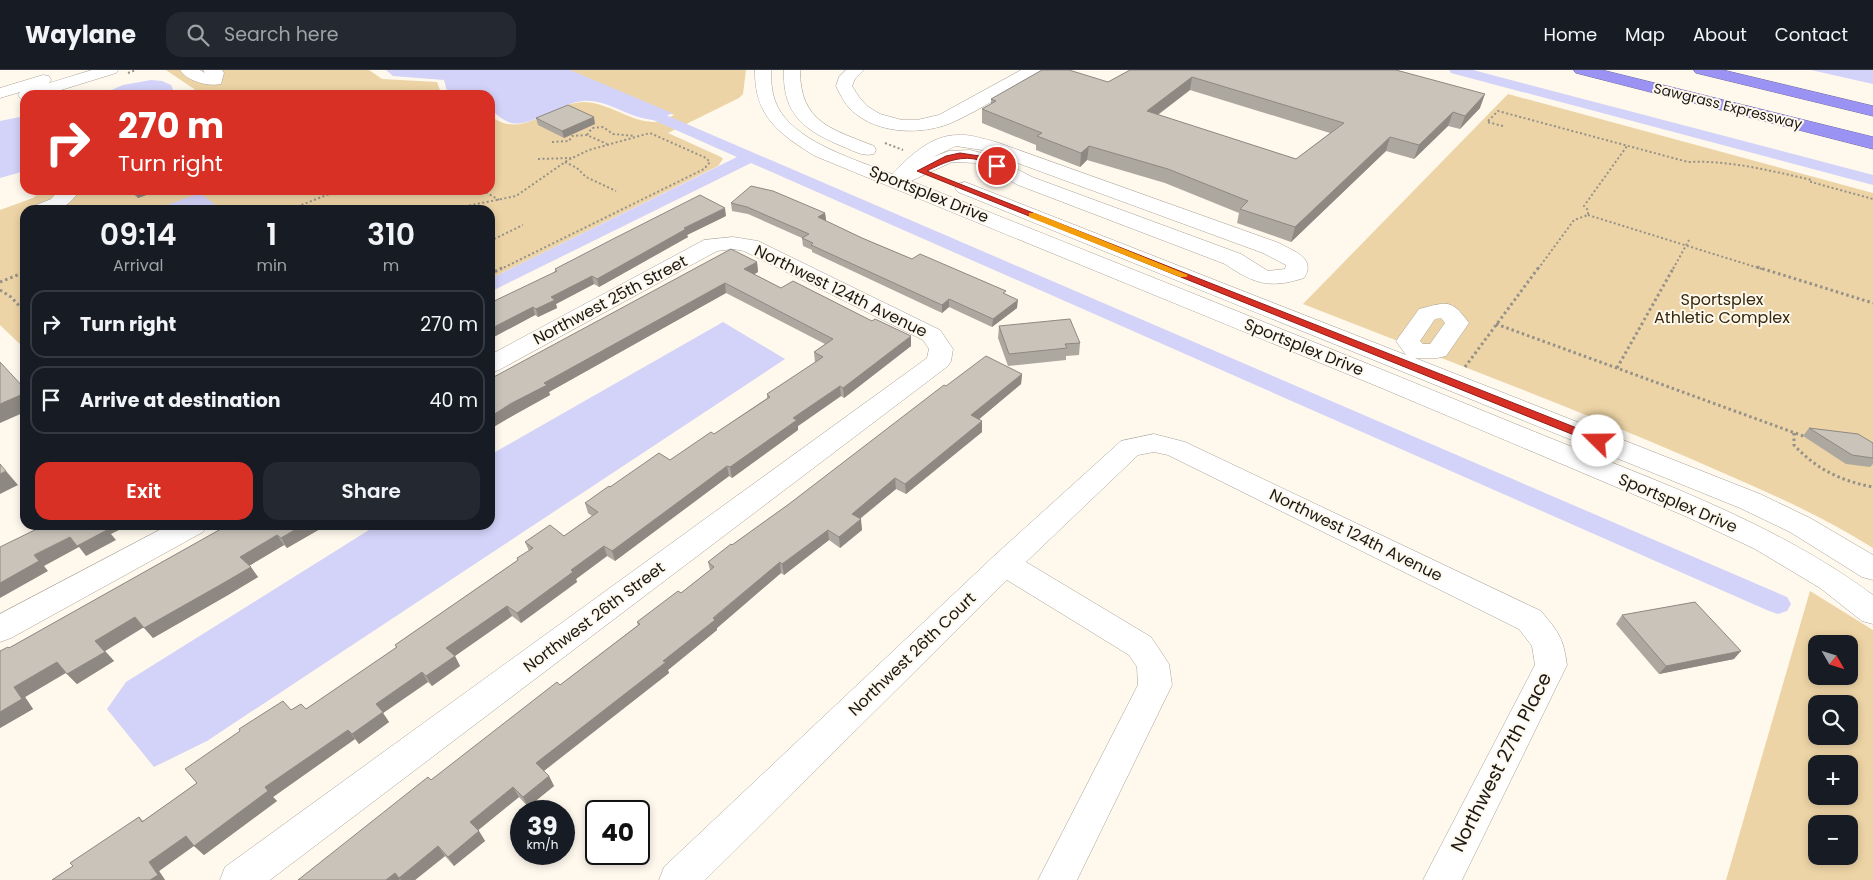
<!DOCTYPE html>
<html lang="en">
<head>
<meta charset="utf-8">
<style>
	body { margin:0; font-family:Poppins,sans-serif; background:#242831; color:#f1f3f6; height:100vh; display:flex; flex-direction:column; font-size:19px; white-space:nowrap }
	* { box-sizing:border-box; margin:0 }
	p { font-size:16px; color:#9ea1a6 }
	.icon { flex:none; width:28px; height:28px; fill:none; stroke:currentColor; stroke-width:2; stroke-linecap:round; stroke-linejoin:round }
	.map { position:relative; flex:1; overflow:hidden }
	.drawer { position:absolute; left:20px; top:135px; width:475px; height:325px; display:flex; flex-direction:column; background:#171b24; border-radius:15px; box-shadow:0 2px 8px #0003 }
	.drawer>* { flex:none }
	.banner { position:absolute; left:20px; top:20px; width:475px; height:105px; border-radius:15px; box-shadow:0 2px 8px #0003; background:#d93025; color:#fff; overflow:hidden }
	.needle { width:32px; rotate:129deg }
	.tools { position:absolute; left:1808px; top:565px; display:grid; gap:10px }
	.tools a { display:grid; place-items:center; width:50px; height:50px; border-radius:10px; background:#171b24; box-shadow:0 2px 8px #0003; font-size:25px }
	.speed { position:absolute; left:510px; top:730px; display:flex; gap:10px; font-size:25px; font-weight:700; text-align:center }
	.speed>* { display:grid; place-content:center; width:65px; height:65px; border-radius:50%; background:#171b24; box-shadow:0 2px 8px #0003; line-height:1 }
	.speed small { font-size:12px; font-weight:400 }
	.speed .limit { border:2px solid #111; border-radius:8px; background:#fff; color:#111 }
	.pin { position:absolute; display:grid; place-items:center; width:42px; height:42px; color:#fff; margin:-21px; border:2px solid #fff; border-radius:50%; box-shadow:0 1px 5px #0007 }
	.me { position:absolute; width:55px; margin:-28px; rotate:292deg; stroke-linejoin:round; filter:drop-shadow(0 0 4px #0008) }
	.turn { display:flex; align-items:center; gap:18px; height:105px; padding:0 15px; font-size:22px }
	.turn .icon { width:65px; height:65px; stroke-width:2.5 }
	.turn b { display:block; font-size:35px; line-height:42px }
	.eta { display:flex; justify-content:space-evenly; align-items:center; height:85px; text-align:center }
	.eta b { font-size:30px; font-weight:600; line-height:35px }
	.cta { display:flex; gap:10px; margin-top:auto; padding:10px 15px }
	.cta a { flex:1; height:58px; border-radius:15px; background:#d93025; color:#fff; font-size:20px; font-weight:600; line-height:58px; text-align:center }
	.cta a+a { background:#242831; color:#f1f3f6 }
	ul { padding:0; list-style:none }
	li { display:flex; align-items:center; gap:15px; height:68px; margin:0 10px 8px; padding:0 5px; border:2px solid #363941; border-radius:15px }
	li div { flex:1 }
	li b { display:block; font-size:19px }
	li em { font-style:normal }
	header { display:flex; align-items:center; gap:30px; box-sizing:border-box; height:70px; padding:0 25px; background:#171b24; border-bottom:1px solid #363941 }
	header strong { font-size:24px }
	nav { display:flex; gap:28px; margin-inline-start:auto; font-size:18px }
	.search { width:350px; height:45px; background:#242831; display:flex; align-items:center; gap:12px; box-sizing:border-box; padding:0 18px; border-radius:15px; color:#9ea1a6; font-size:19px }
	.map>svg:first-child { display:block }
	.green { fill:#edd4a6; fill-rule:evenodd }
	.water { fill:#d3d2f8 }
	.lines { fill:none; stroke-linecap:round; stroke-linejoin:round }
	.canal { fill:#d3d2f8; fill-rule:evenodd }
	.minor-casing { stroke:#a8a298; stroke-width:1 }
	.highway-casing { stroke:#6e68a5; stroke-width:1 }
	.path-far1 { stroke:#959189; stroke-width:2; stroke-dasharray:2 2.5; stroke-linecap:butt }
	.path { stroke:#959189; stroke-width:3; stroke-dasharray:2.5 3; stroke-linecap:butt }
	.minor { fill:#fff; fill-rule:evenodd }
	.highway { fill:#9b93f3; fill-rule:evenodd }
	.wall { fill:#ada89f; fill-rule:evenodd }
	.shaded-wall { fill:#8d8882 }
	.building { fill:#c9c3b9; stroke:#8d8882; fill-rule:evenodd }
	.route { fill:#d93025; stroke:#8d1f18 }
	.slow { fill:#f59e0b }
	.labels { text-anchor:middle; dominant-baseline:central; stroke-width:4; stroke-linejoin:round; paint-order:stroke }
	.far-street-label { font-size:14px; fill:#1a1814; stroke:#fef8ed }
	.street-label { font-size:16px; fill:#1a1814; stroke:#fef8ed }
	.park-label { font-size:16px; fill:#37290d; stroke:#fef8ed }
	.near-street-label { font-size:19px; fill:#1a1814; stroke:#fef8ed }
</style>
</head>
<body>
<header>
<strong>Waylane</strong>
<div class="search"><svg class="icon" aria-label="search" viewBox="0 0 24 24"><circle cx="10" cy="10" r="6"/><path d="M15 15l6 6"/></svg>Search here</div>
<nav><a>Home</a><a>Map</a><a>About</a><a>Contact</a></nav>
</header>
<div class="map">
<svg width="1873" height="810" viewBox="0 0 1873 810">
	<rect width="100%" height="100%" fill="#fef8ed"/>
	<!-- green -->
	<path class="green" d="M166,0H369L382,9L437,12L441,23L446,25H189L195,21L194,19Z
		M569,0H746L743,24L739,28L668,63L721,87L723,89L718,96L490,209V140H25V279L0,255V140L33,128L42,120H490V46C524,71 550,33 583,32C609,32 631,53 657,52C663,52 669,47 674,45Z
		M1508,24L1873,123V478C1815,441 1752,416 1689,388C1562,333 1432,285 1303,234Z
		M1810,521L1873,560V810H1726ZM1816,574H1849V606H1816ZM1816,634H1849V666H1816ZM1816,694H1849V726H1816ZM1816,754H1849V786H1816Z"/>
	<!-- water -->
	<path class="water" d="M386,0H570L672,43C667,46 660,50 654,50C629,49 608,29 583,31C560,32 528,62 506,51C500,48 496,43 490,40V25H457L447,21L444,10L393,6Z
		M1811,0H1873V14Z
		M151,10L162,11L171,15L174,22L170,25H100L123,15Z
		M25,46V101L0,108V51Z
		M200,123L222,140H153Z
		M723,252L785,289L207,671L154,697L107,639L126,612L377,455H490V385Z"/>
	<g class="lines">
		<!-- canal -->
		<path class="canal" d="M1449,0H1473L1873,105V115L1451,3Z
			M631,30L1787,527L1791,534L1787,541L1778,544L1769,541L751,93L490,222V209L737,87L626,38L623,35L626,32Z"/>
		<!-- minor casing -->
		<g class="minor-casing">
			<path id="minor" d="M92,0H118L116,3L45,25H25V30L21,29L18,25L20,22L0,28V18L43,5L49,6L51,10L49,13Z
				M180,0H200L205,3L203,0H222L224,3L221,14C208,17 187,11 180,0Z
				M755,0H771C771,14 772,28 780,41C801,74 857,90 892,104C910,86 931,65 958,65C970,64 983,69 996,72L1279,173C1293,181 1317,188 1304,208C1270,219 1254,214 1225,194L1018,115L977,93L952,92L911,111C1112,191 1313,271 1513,353C1634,403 1768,447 1873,525V554L1862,551L1820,518L1755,479L1685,446L1384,319L815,86C779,64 754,46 755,0ZM956,76L982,80L1263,183L1286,195L1285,199L1268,201L1241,184L1032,107L990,85L970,80L949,81L933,87Z
				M784,0H800C800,53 832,59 874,76L876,80L874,84C863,87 854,81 844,77C805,61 782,45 784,0Z
				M846,0H864L855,9L852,16L859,27L867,36L880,44L902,50H917L939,45L1021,0H1041L1039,3C1011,19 981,40 951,53C922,65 881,64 856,44C846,37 841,26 836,16L839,7Z
				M965,112L1406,285L1396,271L1419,239C1447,232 1451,228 1469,253L1446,286L1437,288H1415L1760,424L1810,448L1873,485V510L1862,507L1790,462L1740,438L958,122L955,118L958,114ZM1441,248L1445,253L1430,274H1423L1420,271L1435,249Z
				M59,120H80C65,142 56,140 31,140L34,136L51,129Z
				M733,167L758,171L940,260L953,279L951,291L948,296L270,810H220L225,797L927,288L929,279L923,270L744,181L733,179L717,181L499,300L490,303V285L704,170Z
				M1154,364L1185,372L1541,541C1559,563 1563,567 1567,595L1462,810H1423L1535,595L1532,576L1519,559L1168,385L1154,382L1138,385L1026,492L1151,567L1169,594L1172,615L1077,810H1038L1138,615L1137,597L1129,585L1007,510L705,810H659L664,797L994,486L1121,371Z
				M169,455H207L203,462L11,568L0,572V544Z"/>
		</g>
		<!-- highway casing -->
		<g class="highway-casing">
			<path id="highway" d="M1574,0H1602L1873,67V79L1576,3Z
				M1694,0H1723L1873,36V46L1696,3Z"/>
		</g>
		<!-- path-far1 -->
		<path class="path-far1" d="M128,3L136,0
			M1503,56L1487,52L1498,41L1688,92C1730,90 1771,101 1812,110L1811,112L1873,129
			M587,65L592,58L603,57L613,64L635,66
			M552,72L569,71L572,66L587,65L607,74
			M885,73L903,80
			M538,89L571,88
			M565,92L577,98L586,107L616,121
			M482,120L499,130
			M428,137L434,140
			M348,138L352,140
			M289,140L339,120
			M447,140L516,126L568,90L589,80L650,63L706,88L710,92L704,99L501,199
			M1588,145L1762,199
			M490,171L523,155
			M1538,199L1574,150L1588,145V140L1584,136L1627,76
			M1673,199L1689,170"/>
		<!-- path -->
		<path class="path" d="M1757,197L1873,233
			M490,204L504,197
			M0,212L25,202
			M0,220L11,227L25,242
			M1496,254L1806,367
			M1465,297L1539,197
			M1617,298L1674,197
			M1794,363V375C1816,399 1841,411 1873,417"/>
		<!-- minor -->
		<use href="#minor" class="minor"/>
		<!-- highway -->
		<use href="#highway" class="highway"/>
	</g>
	<!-- wall -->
	<path class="wall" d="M1130,0L1480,38L1460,59L1448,56L1414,89L1386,81L1291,172L1237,153L1239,143L1165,113L1087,90L1080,97L1036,80V75L982,53V39L991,34V29L1108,12ZM1190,20L1330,63L1296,89L1158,45Z
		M536,48L595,54L564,68L538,55Z
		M128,120H160L138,128Z
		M731,133L825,143L826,150L825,151L862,168L912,189L1006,225L1017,238L992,257L949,237L942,243L812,182V180L803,176L802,168L748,144L732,141Z
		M726,146L687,165L688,167L599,217L594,214L556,234L557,238L538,247L535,245L490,269L555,201V199Z
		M757,192L758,202L754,204L781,218L911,276L844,328L841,326L798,356V360L732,408L729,406L615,491L607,486L576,509L577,512L521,553L512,546L455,586L460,596L432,616L428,612L383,643L389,652L359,674L355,669L273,727L277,731L204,785L194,776L159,801L165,810H52L73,796L139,747L143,751L197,713L291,640L306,639L396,578L395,575L518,490L517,488L529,481L525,472L564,466L592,446L588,443L585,433L610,417L670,390L714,364L767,328V324L815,293L814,282L825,274L726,223L549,322L550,325L514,345L490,359V309Z
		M999,256L1080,273L1079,285L1066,286V290L1008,296L998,268Z
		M1022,304L1021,314L979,349L982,362L906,424L896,419L860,449L862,460L840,478L829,470L784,505L781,503L717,558V560L668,600L669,603L544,701L549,706L554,716L528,737L519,727L478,760L485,771L454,796L445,786L415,810H298L431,710L560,615L638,555L637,552L681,523L710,500L708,492L789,434L946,316Z
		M1809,358L1873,373V394L1870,397L1846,394L1803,366Z
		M228,455H327L287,478L284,475L249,496L258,507L228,525L153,568L144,557L105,581L114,591L77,614L66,603L25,627L33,639L0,658V581L9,578Z
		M1622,545L1734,589L1659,604L1616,554Z"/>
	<!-- shaded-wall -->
	<path class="shaded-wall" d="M1192,7L1190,20L1145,54L1147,41Z
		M1485,24L1480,38L1460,59L1465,46Z
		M1453,42L1448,56L1414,89L1419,75Z
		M594,47L595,54L564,68L562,61Z
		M1390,67L1386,81L1291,172L1295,157Z
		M1089,76L1087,90L1080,97L1081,83Z
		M133,120H160L138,128Z
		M725,138L726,146L687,165L688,167L599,217L597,209L684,158Z
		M825,143L826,150L818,155V147Z
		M757,192L758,202L746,209L744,199Z
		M592,206L594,214L556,234L557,238L538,247L536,239L551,227Z
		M725,213L726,223L549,322L550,325L514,345L490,359V347L544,313Z
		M949,229V237L942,243V235Z
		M1018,230L1017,238L992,257L993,249Z
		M533,237L535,245L490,269V259Z
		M911,266V276L844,328L843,318Z
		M1022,304L1021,314L971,356V345Z
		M840,316L841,326L798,356V360L732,408L730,397L793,348Z
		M25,323V342L0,353V334Z
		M982,351V362L906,424L905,414Z
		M727,396L729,406L615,491L612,481Z
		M6,401L18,415L0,424V404Z
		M895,408L896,419L853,454L852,444Z
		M861,449L862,460L840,478L839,467Z
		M103,455H129L111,464L116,470L86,486L79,477L44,496L48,501L0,528V513L34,485L70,467Z
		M303,455H327L287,478L281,468Z
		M828,460L829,470L784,505L782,494Z
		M277,465L284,475L247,497L240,487Z
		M604,476L607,486L576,509L577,512L521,553L517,543L571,500Z
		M780,492L781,503L717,558V560L668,600L669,603L541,703L536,693L663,591Z
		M251,497L258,507L228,525L153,568L144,558Z
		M507,536L512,546L452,588L446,578Z
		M135,547L144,557L105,581L114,591L77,614L67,604L95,571Z
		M1741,581L1734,589L1659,604L1666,596Z
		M455,586L460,596L432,616L426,606Z
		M57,592L67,602L25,627L33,639L0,658V642L14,617Z
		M422,602L428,612L383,643L389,652L359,674L352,664L376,634Z
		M348,660L355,669L273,727L277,731L204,785L194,776L265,717Z
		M549,706L554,716L528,737L523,727Z
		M513,717L519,727L476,762L470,752Z
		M479,761L485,771L454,796L448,787Z
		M186,766L195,775L159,801L165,810H150L149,792Z
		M438,776L445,786L415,810H401L399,808Z
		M395,803L400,810H386Z"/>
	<!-- building -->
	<path class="building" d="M1042,0H1069L1108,12L1130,0H1396L1485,24L1465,46L1453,42L1419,75L1390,67L1295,157L1240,139L1248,131L1168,99L1089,76L1081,83L1037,66L1042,63L982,39L996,31L991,29ZM1192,7L1344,53L1296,89L1147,41Z
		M301,21L307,25H290Z
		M568,35L594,47L562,61L536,48Z
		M751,116L773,121L825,143L818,147L862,168L912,189L920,184L1006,221L1003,223L1018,230L993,249L949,229L942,235L811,175L813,173L802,168L809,164L747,137L731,133Z
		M700,125L725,138L684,158L686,159L597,209L592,206L551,227L555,230L536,239L533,237L490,259V233L557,201L555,199L613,169Z
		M731,179L757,192L744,199L781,218L793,211L872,251L875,249L911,266L843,318L840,316L793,348L797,350L730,397L727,396L612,481L604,476L571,500L573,502L517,543L507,536L446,578L455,586L426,606L422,602L376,634L383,642L352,664L348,660L265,717L268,721L194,776L186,766L149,792L158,805L150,810H52L73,796L70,793L139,747L142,752L197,713L185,699L240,661L239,659L283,631L291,640L301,634L306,639L397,577L395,575L518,490L517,488L533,478L525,472L550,455L564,466L598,442L585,433L609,416L610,417L659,383L670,390L711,362L714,364L770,327L767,324L823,287L814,282L833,269L725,213L544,313L547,315L510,334L490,347V309Z
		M1070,249L1080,273L1065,274L1067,278L1009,284L999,256Z
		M986,286L1022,304L971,345L982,351L905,414L895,408L852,444L861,449L839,467L828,460L782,494L780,492L713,548L715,550L663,591L666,592L536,693L549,706L523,727L513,717L470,752L479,761L448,787L438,776L399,808L395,803L386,810H298L428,707L431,710L557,612L560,615L640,554L637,552L678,521L681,523L714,497L708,492L731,474L732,475L789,434L944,315L946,316Z
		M0,292L25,319V323L0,334Z
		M1809,358L1858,364L1873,373V388L1852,385Z
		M0,394L6,401L0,404Z
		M45,455H103L107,460L77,476L70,467L34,485L39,491L0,513V477Z
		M228,455H303L281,468L277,465L240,487L251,497L220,515L144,558L135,547L95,571L105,582L67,604L57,592L14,617L22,629L0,642V581L8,577L9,578Z
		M1695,532L1741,581L1666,596L1622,545Z"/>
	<!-- route -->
	<path class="route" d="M960,83L986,87L1001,96L997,98C992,97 987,93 982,91C962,84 945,92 927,101L1602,368L1603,371L1598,374L1594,373L917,101L946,86Z"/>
	<!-- slow -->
	<path class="slow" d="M1029,143H1035L1188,205L1186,207H1180L1029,147Z"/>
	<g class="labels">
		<!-- far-street labels -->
		<g class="far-street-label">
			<text transform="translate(1728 36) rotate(14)">Sawgrass Expressway</text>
		</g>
		<!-- street labels -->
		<g class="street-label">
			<text transform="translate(929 124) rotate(22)">Sportsplex Drive</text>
			<text transform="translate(841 221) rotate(26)">Northwest 124th Avenue</text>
			<text transform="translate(610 230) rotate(-28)">Northwest 25th Street</text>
			<text transform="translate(1304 277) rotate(22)">Sportsplex Drive</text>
			<text transform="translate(1678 433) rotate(23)">Sportsplex Drive</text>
			<text transform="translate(1356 465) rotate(26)">Northwest 124th Avenue</text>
			<text transform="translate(594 547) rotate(-37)">Northwest 26th Street</text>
			<text transform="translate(912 584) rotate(-44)">Northwest 26th Court</text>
		</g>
		<!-- park labels -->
		<g class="park-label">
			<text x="1722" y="229">Sportsplex<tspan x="1722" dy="18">Athletic Complex</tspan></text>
		</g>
		<!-- near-street labels -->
		<g class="near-street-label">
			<text transform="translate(1501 692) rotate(-63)">Northwest 27th Place</text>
		</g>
	</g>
</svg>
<div class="tools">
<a><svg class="needle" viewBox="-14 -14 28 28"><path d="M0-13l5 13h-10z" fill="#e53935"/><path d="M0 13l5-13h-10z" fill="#9ea1a6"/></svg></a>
<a><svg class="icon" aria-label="search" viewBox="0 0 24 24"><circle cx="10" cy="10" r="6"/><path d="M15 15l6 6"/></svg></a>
<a>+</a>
<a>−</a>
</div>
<div class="speed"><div>39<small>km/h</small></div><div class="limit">40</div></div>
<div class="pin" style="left:997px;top:96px;background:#d93025"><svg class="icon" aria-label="arrive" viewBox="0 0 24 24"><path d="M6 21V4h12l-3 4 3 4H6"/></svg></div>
<svg class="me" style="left:1598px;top:371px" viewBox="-20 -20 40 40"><circle r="19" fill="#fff"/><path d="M0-13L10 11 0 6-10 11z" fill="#d93025"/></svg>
<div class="banner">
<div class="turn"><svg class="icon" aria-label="right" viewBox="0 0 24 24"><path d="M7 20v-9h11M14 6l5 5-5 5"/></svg><div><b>270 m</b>Turn right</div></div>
</div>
<section class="drawer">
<div class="eta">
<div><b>09:14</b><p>Arrival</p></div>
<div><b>1</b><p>min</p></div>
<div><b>310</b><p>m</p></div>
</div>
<ul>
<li><svg class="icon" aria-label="right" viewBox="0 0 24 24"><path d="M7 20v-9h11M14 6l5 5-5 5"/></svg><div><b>Turn right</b></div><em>270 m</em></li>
<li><svg class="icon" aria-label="arrive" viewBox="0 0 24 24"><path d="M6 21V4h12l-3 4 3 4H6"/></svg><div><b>Arrive at destination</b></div><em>40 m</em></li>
</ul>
<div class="cta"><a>Exit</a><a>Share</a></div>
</section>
</div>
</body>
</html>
